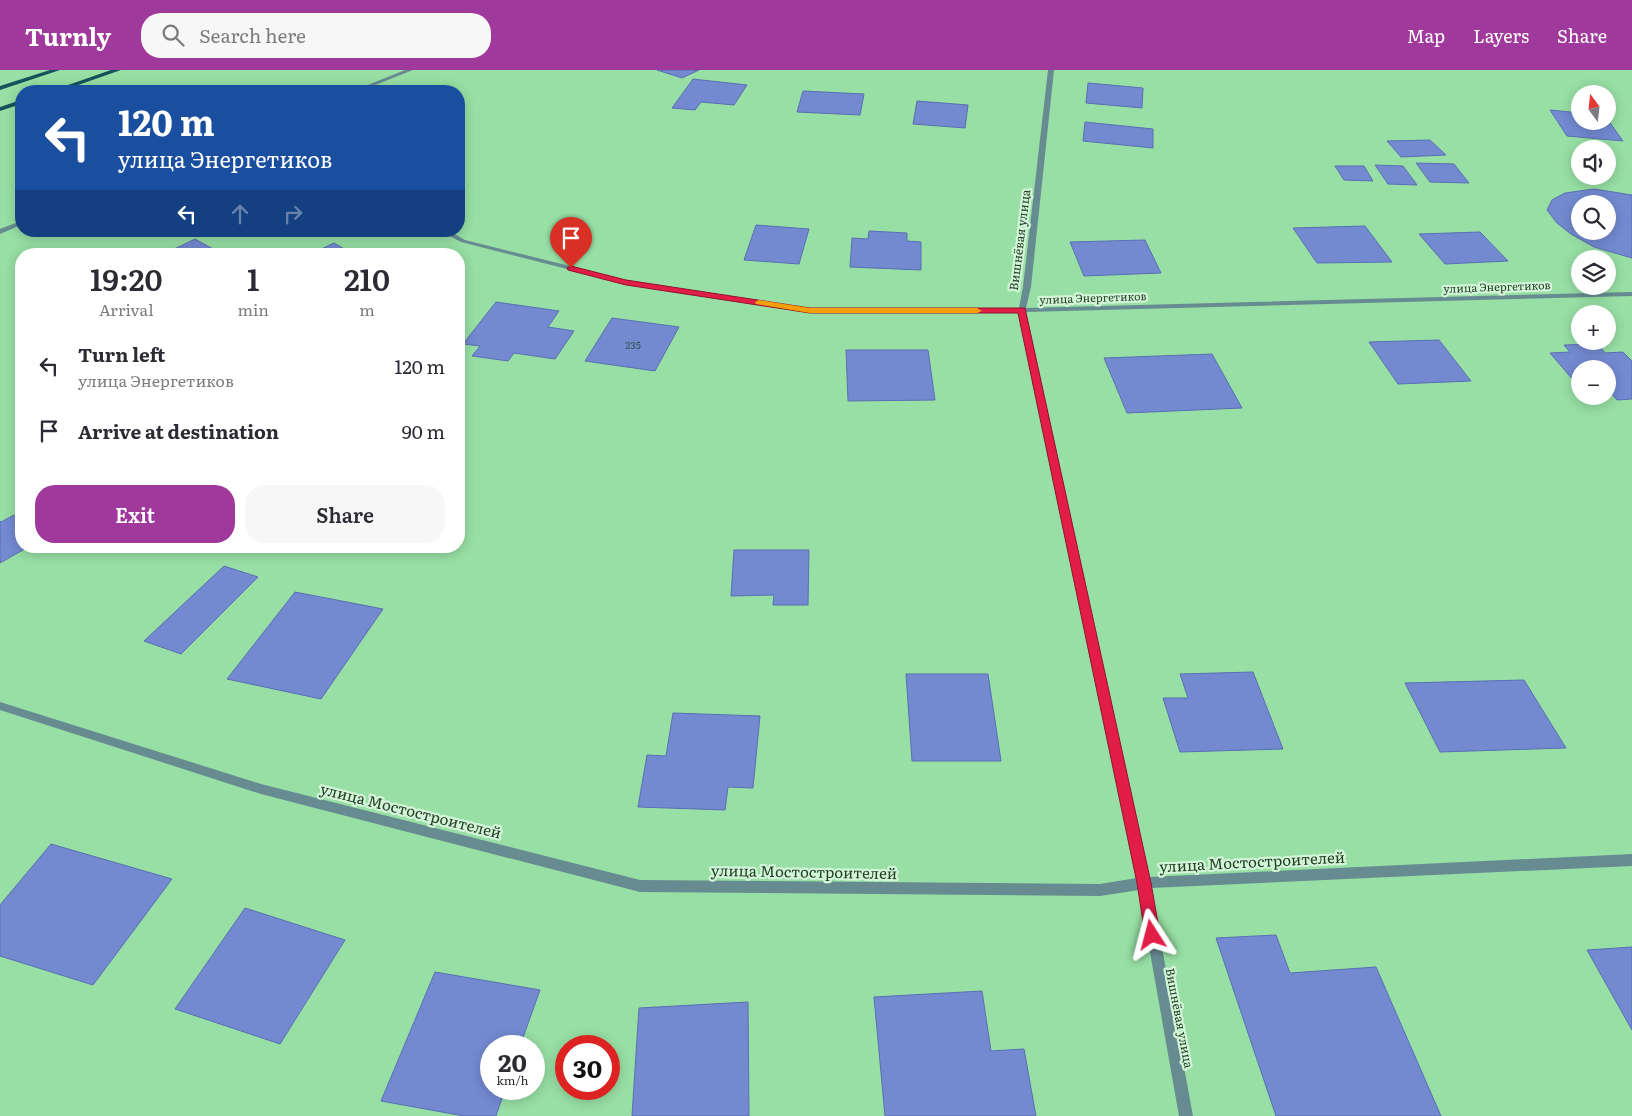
<!DOCTYPE html>
<html lang="en">
<head>
<meta charset="utf-8">
<style>
	body { margin:0; font-family:Literata,serif; background:#f7f7f7; color:#2b2b33; height:100vh; display:flex; flex-direction:column; font-size:19px; white-space:nowrap }
	* { box-sizing:border-box; margin:0 }
	p { font-size:16px; color:#7c7c81 }
	.icon { flex:none; width:28px; height:28px; fill:none; stroke:currentColor; stroke-width:2; stroke-linecap:round; stroke-linejoin:round }
	.map { position:relative; flex:1; overflow:hidden }
	.details { position:absolute; left:15px; top:178px; width:450px; height:305px; display:flex; flex-direction:column; background:#fff; border-radius:20px; box-shadow:0 2px 12px #0003 }
	.details>* { flex:none }
	.top-card { position:absolute; left:15px; top:15px; width:450px; height:152px; border-radius:20px; box-shadow:0 2px 12px #0003; background:#1a4fa0; color:#fff; overflow:hidden }
	.needle { width:32px; rotate:345deg }
	.buttons { position:absolute; left:1571px; top:15px; display:grid; gap:10px }
	.buttons a { display:grid; place-items:center; width:45px; height:45px; border-radius:50%; background:#fff; box-shadow:0 2px 12px #0003; font-size:25px }
	.speed { position:absolute; left:480px; top:965px; display:flex; gap:10px; font-size:25px; font-weight:700; text-align:center }
	.speed>* { display:grid; place-content:center; width:65px; height:65px; border-radius:50%; background:#fff; box-shadow:0 2px 12px #0003; line-height:1 }
	.speed small { font-size:12px; font-weight:400 }
	.speed .limit { border:8px solid #d22; background:#fff; color:#111 }
	.pin { position:absolute; display:grid; place-items:center; width:42px; height:42px; color:#fff; margin:-51px -21px; border-radius:50% 50% 50% 0; rotate:-45deg; box-shadow:0 0 5px #0007 }
	.pin .icon { rotate:45deg }
	.me { position:absolute; width:55px; margin:-28px; rotate:351deg; stroke-linejoin:round; filter:drop-shadow(0 0 4px #0008) }
	.turn { display:flex; align-items:center; gap:18px; height:105px; padding:0 20px; font-size:22px }
	.turn .icon { width:65px; height:65px; stroke-width:2.5 }
	.turn b { display:block; font-size:35px; line-height:42px }
	.lanes { display:flex; align-items:center; height:48px; padding:0 20px; background:#0003; justify-content:center; gap:25px; direction:ltr }
	.lanes .off { opacity:.35 }
	.eta { display:flex; justify-content:space-evenly; align-items:center; height:85px; text-align:center }
	.eta b { font-size:30px; font-weight:600; line-height:35px }
	.cta { display:flex; gap:10px; margin-top:auto; padding:10px 20px }
	.cta a { flex:1; height:58px; border-radius:20px; background:#a0399c; color:#fff; font-size:20px; font-weight:600; line-height:58px; text-align:center }
	.cta a+a { background:#f7f7f7; color:#2b2b33 }
	ul { padding:0; list-style:none }
	li { display:flex; align-items:center; gap:15px; height:65px; padding:0 20px }
	li div { flex:1 }
	li b { display:block; font-size:19px }
	li em { font-style:normal }
	header { display:flex; align-items:center; gap:30px; box-sizing:border-box; height:70px; padding:0 25px; background:#a0399c; color:#fff }
	header strong { font-size:24px }
	nav { display:flex; gap:28px; margin-inline-start:auto; font-size:18px }
	.search { width:350px; height:45px; background:#f7f7f7; display:flex; align-items:center; gap:12px; box-sizing:border-box; padding:0 18px; border-radius:20px; color:#7c7c81; font-size:19px }
	.map>svg:first-child { display:block }
	.building { fill:#738ad1; stroke:#596fb3; fill-rule:evenodd }
	.lines { fill:none; stroke-linecap:round; stroke-linejoin:round }
	.street { fill:#668b91; fill-rule:evenodd }
	.primary { fill:#13535c; fill-rule:evenodd }
	.route { fill:#e11d48; stroke:#92132f }
	.slow { fill:#f59e0b }
	.labels { text-anchor:middle; dominant-baseline:central; stroke-width:4.5; stroke-linejoin:round; paint-order:stroke }
	.number-label { font-size:10px; fill:#365252 }
	.far-street-label { font-size:11px; fill:#223f27; stroke:#d3f6d8 }
	.street-label { font-size:12px; fill:#223f27; stroke:#d3f6d8 }
	.near-street-label { font-size:15px; fill:#223f27; stroke:#d3f6d8 }
</style>
</head>
<body>
<header>
<strong>Turnly</strong>
<div class="search"><svg class="icon" aria-label="search" viewBox="0 0 24 24"><circle cx="10" cy="10" r="6"/><path d="M15 15l6 6"/></svg>Search here</div>
<nav><a>Map</a><a>Layers</a><a>Share</a></nav>
</header>
<div class="map">
<svg width="1632" height="1046" viewBox="0 0 1632 1046">
	<rect width="100%" height="100%" fill="#97dfa4"/>
	<!-- building -->
	<path class="building" d="M657,0H699L682,8Z
		M693,9L747,15L734,35L701,32L695,40L672,38Z
		M1088,13L1143,18L1142,38L1086,33Z
		M803,21L864,24L860,45L797,42Z
		M917,31L968,35L965,58L913,54Z
		M1550,40L1580,43V51H1608V50L1623,71L1567,66Z
		M1085,52L1153,59V78L1083,71Z
		M1430,70L1446,85L1401,87L1387,71Z
		M1416,93L1454,94L1469,113L1430,112Z
		M1375,95L1403,96L1417,115L1388,114Z
		M1335,96H1364L1373,111L1344,110Z
		M1594,119L1632,125V188L1594,177L1571,164L1557,153L1547,140L1552,130L1565,123ZM1580,134H1608V161H1580Z
		M756,155L809,159L799,194L744,190Z
		M1365,156L1392,192L1317,193L1293,158Z
		M869,161L907,163V171L921,172V200L850,197L852,168L868,169Z
		M1480,162L1508,191L1445,194L1419,164Z
		M195,169L222,184H164Z
		M1145,170L1161,203L1084,206L1070,172Z
		M334,173L353,184H311Z
		M496,232L559,241L548,257L574,261L555,289L514,283L508,291L472,286L480,276L463,274Z
		M612,248L679,257L655,301L585,291Z
		M1439,270L1471,311L1398,314L1369,272Z
		M1598,274L1605,283L1623,282L1632,291V329L1617,330L1610,322H1608V299H1580V318L1550,283L1570,282L1564,275Z
		M846,280H928L935,330L848,331Z
		M1212,284L1242,338L1127,343L1104,288Z
		M14,445L21,452V476H30L0,493V451L1,452Z
		M734,480H809L808,535H773L774,525L731,526Z
		M224,496L258,507L181,584L144,571Z
		M295,522L383,539L321,629L227,609Z
		M1253,602L1283,679L1180,682L1163,628H1188L1180,604Z
		M906,604H988L1001,691H912Z
		M1524,610L1566,678L1440,682L1405,613Z
		M673,643L760,646L753,718L728,717L725,740L638,737L647,685L666,686Z
		M51,774L172,809L93,915L0,886V835Z
		M245,838L345,870L280,974L175,939Z
		M1276,865L1290,903L1376,897L1441,1046H1276L1216,868Z
		M1632,877V960L1587,880Z
		M435,902L540,920L520,976H491V1019H505L496,1046H464L381,1031Z
		M982,921L991,981L1024,979L1036,1046H885L874,927Z
		M748,932L749,1046H632L639,938Z"/>
	<g class="lines">
		<!-- street -->
		<path class="street" d="M405,0H413L360,21H353Z
			M1048,0H1054L1031,217L1026,238L1632,222V226L1026,242L1149,807L1632,784V796L1151,818L1193,1046H1179L1139,820L1100,826L640,822L261,724L0,640V632L261,714L640,810L1100,814L1137,808L1019,243L810,242L626,214L461,172L440,161H449L465,170L626,210L810,238H1019L1023,217Z
			M21,151V155L0,164V159Z"/>
		<!-- primary -->
		<path class="primary" d="M50,0H60L0,20V16Z
			M111,0H121L61,21H51Z
			M21,30V34L0,41V37Z"/>
	</g>
	<!-- route -->
	<path class="route" d="M571,196L626,210L810,238H1025L1151,813L1160,865L1158,870L1152,872L1147,870L1145,865L1137,813L1018,243H810L626,215L568,200L567,198Z"/>
	<!-- slow -->
	<path class="slow" d="M759,230L810,238H977L982,241L977,243H810L756,234L755,232Z"/>
	<g class="labels">
		<!-- number labels -->
		<g class="number-label">
			<text x="633" y="274">235</text>
		</g>
		<!-- far-street labels -->
		<g class="far-street-label">
			<text transform="translate(1497 216) rotate(-2)">улица Энергетиков</text>
			<text transform="translate(1093 227) rotate(-2)">улица Энергетиков</text>
		</g>
		<!-- street labels -->
		<g class="street-label">
			<text transform="translate(1019 170) rotate(-83)">Вишнёвая улица</text>
			<text transform="translate(1180 948) rotate(79)">Вишнёвая улица</text>
		</g>
		<!-- near-street labels -->
		<g class="near-street-label">
			<text transform="translate(411 740) rotate(14)">улица Мостостроителей</text>
			<text transform="translate(1252 791) rotate(-3)">улица Мостостроителей</text>
			<text transform="translate(804 801) rotate(1)">улица Мостостроителей</text>
		</g>
	</g>
</svg>
<div class="buttons">
<a><svg class="needle" viewBox="-14 -14 28 28"><path d="M0-13l5 13h-10z" fill="#e53935"/><path d="M0 13l5-13h-10z" fill="#7c7c81"/></svg></a>
<a><svg class="icon" aria-label="sound" viewBox="0 0 24 24"><path d="M4 9h4l5-4v14l-5-4H4zM17 9q2 3 0 6"/></svg></a>
<a><svg class="icon" aria-label="search" viewBox="0 0 24 24"><circle cx="10" cy="10" r="6"/><path d="M15 15l6 6"/></svg></a>
<a><svg class="icon" aria-label="layers" viewBox="0 0 24 24"><path d="M12 4l9 5-9 5-9-5zM3 14l9 5 9-5"/></svg></a>
<a>+</a>
<a>−</a>
</div>
<div class="speed"><div>20<small>km/h</small></div><div class="limit">30</div></div>
<div class="pin" style="left:571px;top:198px;background:#d93025"><svg class="icon" aria-label="arrive" viewBox="0 0 24 24"><path d="M6 21V4h12l-3 4 3 4H6"/></svg></div>
<svg class="me" style="left:1152px;top:865px" viewBox="-20 -20 40 40"><path d="M0-17L14 15 0 8-14 15z" fill="#e11d48" stroke="#fff" stroke-width="4"/></svg>
<div class="top-card">
<div class="turn"><svg class="icon" aria-label="left" viewBox="0 0 24 24"><path d="M17 20v-9H6M10 6l-5 5 5 5"/></svg><div><b>120 m</b>улица Энергетиков</div></div>
<div class="lanes"><svg class="icon" aria-label="left" viewBox="0 0 24 24"><path d="M17 20v-9H6M10 6l-5 5 5 5"/></svg><svg class="icon off" aria-label="ahead" viewBox="0 0 24 24"><path d="M12 20V5M6 11l6-6 6 6"/></svg><svg class="icon off" aria-label="right" viewBox="0 0 24 24"><path d="M7 20v-9h11M14 6l5 5-5 5"/></svg></div>
</div>
<section class="details">
<div class="eta">
<div><b>19:20</b><p>Arrival</p></div>
<div><b>1</b><p>min</p></div>
<div><b>210</b><p>m</p></div>
</div>
<ul>
<li><svg class="icon" aria-label="left" viewBox="0 0 24 24"><path d="M17 20v-9H6M10 6l-5 5 5 5"/></svg><div><b>Turn left</b><p>улица Энергетиков</p></div><em>120 m</em></li>
<li><svg class="icon" aria-label="arrive" viewBox="0 0 24 24"><path d="M6 21V4h12l-3 4 3 4H6"/></svg><div><b>Arrive at destination</b></div><em>90 m</em></li>
</ul>
<div class="cta"><a>Exit</a><a>Share</a></div>
</section>
</div>
</body>
</html>
